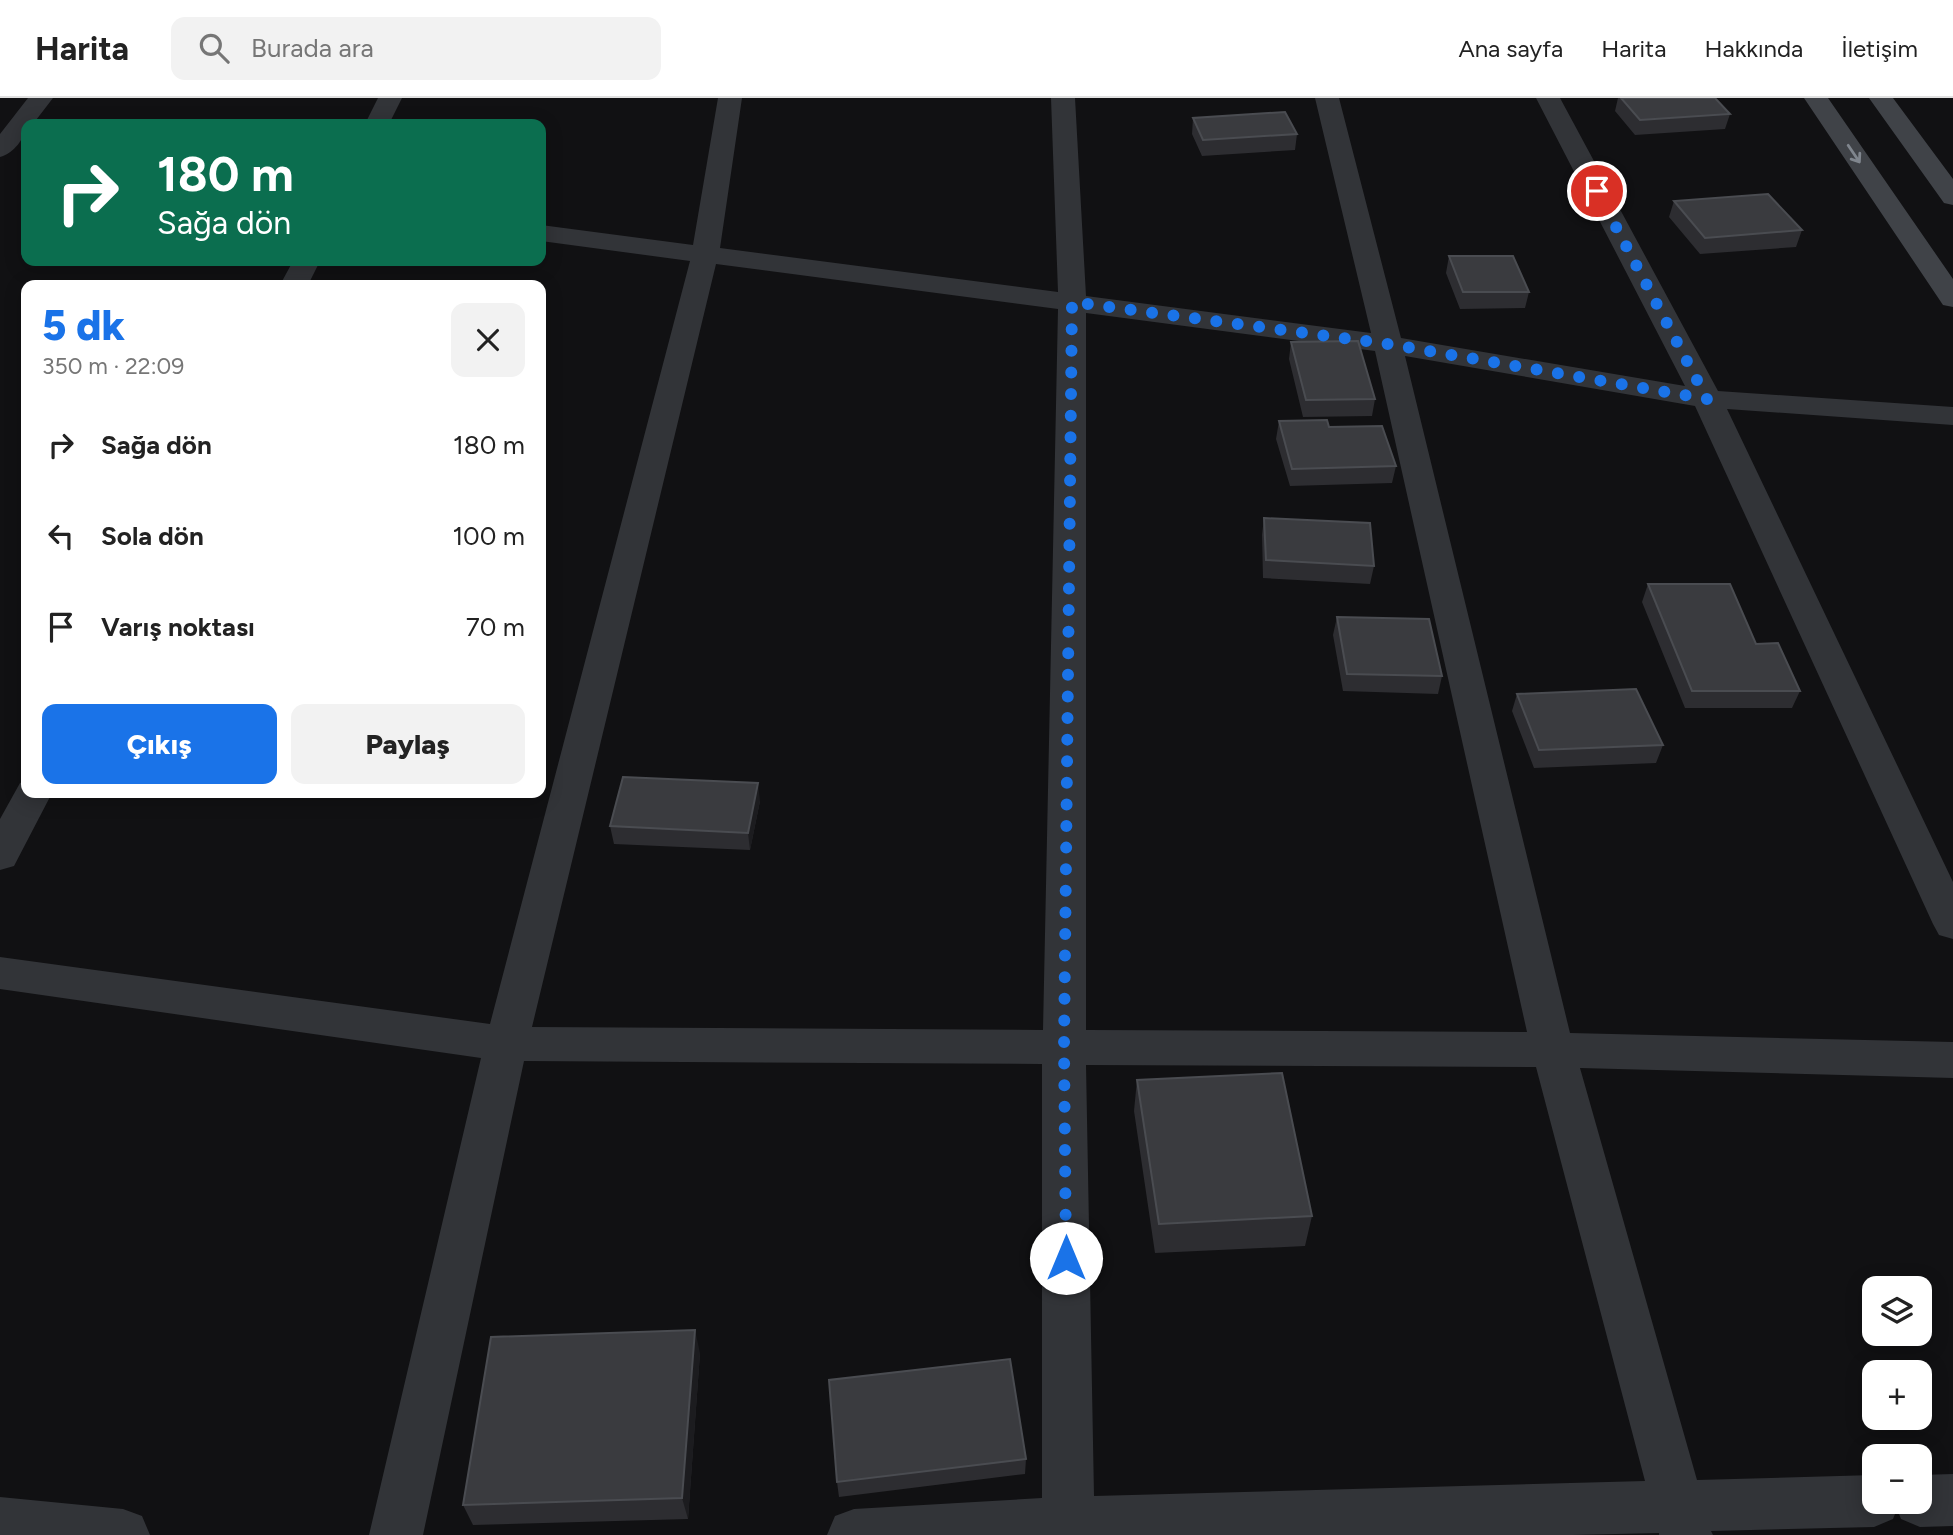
<!DOCTYPE html>
<html lang="tr">
<head>
<meta charset="utf-8">
<style>
	body { margin:0; font-family:Figtree,sans-serif; background:#f2f2f2; color:#222; height:100vh; display:flex; flex-direction:column; font-size:26px; white-space:nowrap }
	* { box-sizing:border-box; margin:0 }
	p { font-size:23px; color:#767676 }
	.icon { flex:none; width:38px; height:38px; fill:none; stroke:currentColor; stroke-width:2; stroke-linecap:round; stroke-linejoin:round }
	.map { position:relative; flex:1; overflow:hidden }
	.side { position:absolute; left:21px; top:182px; width:525px; height:518px; display:flex; flex-direction:column; background:#fff; border-radius:14px; box-shadow:0 4px 18px #0003 }
	.side>* { flex:none }
	.top-card { position:absolute; left:21px; top:21px; width:525px; height:147px; border-radius:14px; box-shadow:0 4px 18px #0003; background:#0b6e4f; color:#fff; overflow:hidden }
	.controls { position:absolute; left:1862px; top:1178px; display:grid; gap:14px }
	.controls a { display:grid; place-items:center; width:70px; height:70px; border-radius:14px; background:#fff; box-shadow:0 4px 18px #0003; font-size:35px }
	.pin { position:absolute; display:grid; place-items:center; width:60px; height:60px; color:#fff; margin:-30px; border:4px solid #fff; border-radius:50%; box-shadow:0 2px 7px #0007 }
	.me { position:absolute; width:77px; margin:-38px; rotate:0deg; stroke-linejoin:round; filter:drop-shadow(0 0 5px #0008) }
	.turn { display:flex; align-items:center; gap:24px; height:147px; padding:0 21px; font-size:32px }
	.turn .icon { width:91px; height:91px; stroke-width:2.5 }
	.turn b { display:block; font-size:49px; line-height:60px }
	.round { display:grid; place-items:center; flex:none; width:74px; height:74px; border-radius:14px; background:#f2f2f2 }
	.head { display:flex; align-items:center; justify-content:space-between; height:119px; padding:0 21px }
	h1 { font-size:42px; font-weight:800; line-height:52px; color:#1a73e8 }
	.action { display:flex; gap:14px; margin-top:auto; padding:14px 21px }
	.action a { flex:1; height:80px; border-radius:14px; background:#1a73e8; color:#fff; font-size:28px; font-weight:800; line-height:80px; text-align:center }
	.action a+a { background:#f2f2f2; color:#222 }
	ul { padding:0; list-style:none }
	li { display:flex; align-items:center; gap:21px; height:91px; padding:0 21px }
	li div { flex:1 }
	li b { display:block; font-size:26px }
	li em { font-style:normal }
	header { display:flex; align-items:center; gap:42px; box-sizing:border-box; height:98px; padding:0 35px; background:#fff; border-bottom:2px solid #e0e0e0 }
	header strong { font-size:33px }
	nav { display:flex; gap:38px; margin-inline-start:auto; font-size:24px }
	.search { width:490px; height:63px; background:#f2f2f2; display:flex; align-items:center; gap:18px; box-sizing:border-box; padding:0 24px; border-radius:14px; color:#767676; font-size:26px }
	.map>svg:first-child { display:block }
	.lines { fill:none; stroke-linecap:round; stroke-linejoin:round }
	.street { fill:#323438; fill-rule:evenodd }
	.secondary { fill:#404348; fill-rule:evenodd }
	.wall { fill:#2d2d31 }
	.shaded-wall { fill:#1c1c1f }
	.building { fill:#3a3b3f; stroke:#4a4c51; stroke-width:2 }
	.oneway { stroke:#80868e }
	.route { stroke:#1a73e8; stroke-width:12; stroke-dasharray:0 21.6 }
</style>
</head>
<body>
<header>
<strong>Harita</strong>
<div class="search"><svg class="icon" aria-label="search" viewBox="0 0 24 24"><circle cx="10" cy="10" r="6"/><path d="M15 15l6 6"/></svg>Burada ara</div>
<nav><a>Ana sayfa</a><a>Harita</a><a>Hakkında</a><a>İletişim</a></nav>
</header>
<div class="map">
<svg width="1953" height="1437" viewBox="0 0 1953 1437">
	<rect width="100%" height="100%" fill="#111113"/>
	<g class="lines">
		<!-- street -->
		<path class="street" d="M28,0H53L33,26H26C26,40 13,56 0,59V36Z
			M378,0H402L389,26H365Z
			M718,0H742L720,150L1058,194L1051,0H1075L1086,198L1371,235L1315,0H1339L1401,240L1685,288L1536,0H1560L1718,293L1953,309V327L1727,311L1953,784V841L1939,837L1933,826L1695,308L1405,258L1570,935L1953,944V980L1580,970L1697,1382L1874,1377V1404H1920V1377L1953,1376V1428L1920,1429L1901,1421L1897,1411L1893,1421L1874,1429L1711,1433L1713,1437H1659V1435L1573,1437H827L835,1418L854,1411L1042,1400V966L524,963L423,1437H369L481,960L0,891V859L490,926L690,163L541,143V127L693,147ZM716,166L1058,211L1043,932L532,929ZM1086,215L1375,253L1527,934L1086,932ZM1086,967L1536,969L1645,1383L1094,1398Z
			M293,163H320L308,187H280Z
			M26,683V695H52L14,768L0,772V721L20,685Z
			M0,1399L123,1411L142,1418L150,1437H0Z"/>
		<!-- secondary -->
		<path class="secondary" d="M1804,0H1828L1953,181V209L1943,207Z
			M1869,0H1893L1953,81V107L1944,105Z"/>
	</g>
	<!-- wall -->
	<path class="wall" d="M1618,0H1715L1730,16L1725,31L1635,37L1615,13Z
		M1193,20L1297,36L1295,52L1202,58L1192,36Z
		M1674,103L1802,132L1796,149L1700,156L1669,119Z
		M1449,158L1529,194L1525,210L1460,211L1446,175Z
		M1291,244L1375,301L1372,318L1303,319L1289,261Z
		M1279,323L1329,329L1396,368L1392,385L1290,388L1276,341Z
		M1264,420L1374,468L1370,486L1263,480L1262,437Z
		M1648,486L1756,546L1800,593L1792,610H1685L1642,504Z
		M1337,519L1442,578L1438,596L1343,593L1333,537Z
		M1517,596L1663,647L1656,665L1534,670L1512,613Z
		M760,703L750,752L614,746L610,728Z
		M1137,982L1312,1118L1305,1148L1155,1155L1134,1013Z
		M700,1255L688,1421L473,1427L463,1407Z
		M1026,1361L1025,1376L839,1399L837,1384Z"/>
	<!-- shaded-wall -->
	<path class="shaded-wall" d="M758,685L760,703L750,752L748,735Z
		M695,1232L700,1255L688,1421L682,1400Z"/>
	<!-- building -->
	<path class="building" d="M1621,0H1715L1730,16L1640,22Z
		M1285,14L1297,36L1203,42L1193,20Z
		M1768,96L1802,132L1705,140L1674,103Z
		M1449,158H1513L1529,194H1463Z
		M1358,243L1375,301L1306,302L1291,244Z
		M1327,322L1329,329L1382,328L1396,368L1292,371L1279,323Z
		M1264,420L1370,425L1374,468L1266,462Z
		M1648,486H1730L1756,546L1778,545L1800,593H1692Z
		M1337,519L1429,521L1442,578L1347,576Z
		M1636,591L1663,647L1539,652L1517,596Z
		M623,679L758,685L748,735L610,728Z
		M1282,975L1312,1118L1159,1126L1137,982Z
		M695,1232L682,1400L463,1407L491,1239Z
		M1010,1261L1026,1361L837,1384L829,1282Z"/>
	<!-- one-way arrows -->
	<defs><path id="oneway-shaft" d="M-6 0H5M1.5-3L5.5 0L1.5 3" fill="none" stroke-width="1.6" stroke-linecap="round" stroke-linejoin="round" transform="scale(1.75)"/></defs>
	<use class="oneway" href="#oneway-shaft" transform="translate(1854 56) rotate(56)"/>
	<g class="lines">
		<!-- route -->
		<path class="route" d="M1066,1160L1064,949L1072,204L1388,246L1707,301L1597,93"/>
	</g>
</svg>
<div class="controls">
<a><svg class="icon" aria-label="layers" viewBox="0 0 24 24"><path d="M12 4l9 5-9 5-9-5zM3 14l9 5 9-5"/></svg></a>
<a>+</a>
<a>−</a>
</div>
<div class="pin" style="left:1597px;top:93px;background:#d93025"><svg class="icon" aria-label="arrive" viewBox="0 0 24 24"><path d="M6 21V4h12l-3 4 3 4H6"/></svg></div>
<svg class="me" style="left:1066px;top:1160px" viewBox="-20 -20 40 40"><circle r="19" fill="#fff"/><path d="M0-13L10 11 0 6-10 11z" fill="#1a73e8"/></svg>
<div class="top-card">
<div class="turn"><svg class="icon" aria-label="right" viewBox="0 0 24 24"><path d="M7 20v-9h11M14 6l5 5-5 5"/></svg><div><b>180 m</b>Sağa dön</div></div>
</div>
<section class="side">
<div class="head"><div><h1>5 dk</h1><p>350 m · 22:09</p></div><a class="round"><svg class="icon" aria-label="close" viewBox="0 0 24 24"><path d="M6 6l12 12M18 6L6 18"/></svg></a></div>
<ul>
<li><svg class="icon" aria-label="right" viewBox="0 0 24 24"><path d="M7 20v-9h11M14 6l5 5-5 5"/></svg><div><b>Sağa dön</b></div><em>180 m</em></li>
<li><svg class="icon" aria-label="left" viewBox="0 0 24 24"><path d="M17 20v-9H6M10 6l-5 5 5 5"/></svg><div><b>Sola dön</b></div><em>100 m</em></li>
<li><svg class="icon" aria-label="arrive" viewBox="0 0 24 24"><path d="M6 21V4h12l-3 4 3 4H6"/></svg><div><b>Varış noktası</b></div><em>70 m</em></li>
</ul>
<div class="action"><a>Çıkış</a><a>Paylaş</a></div>
</section>
</div>
</body>
</html>
